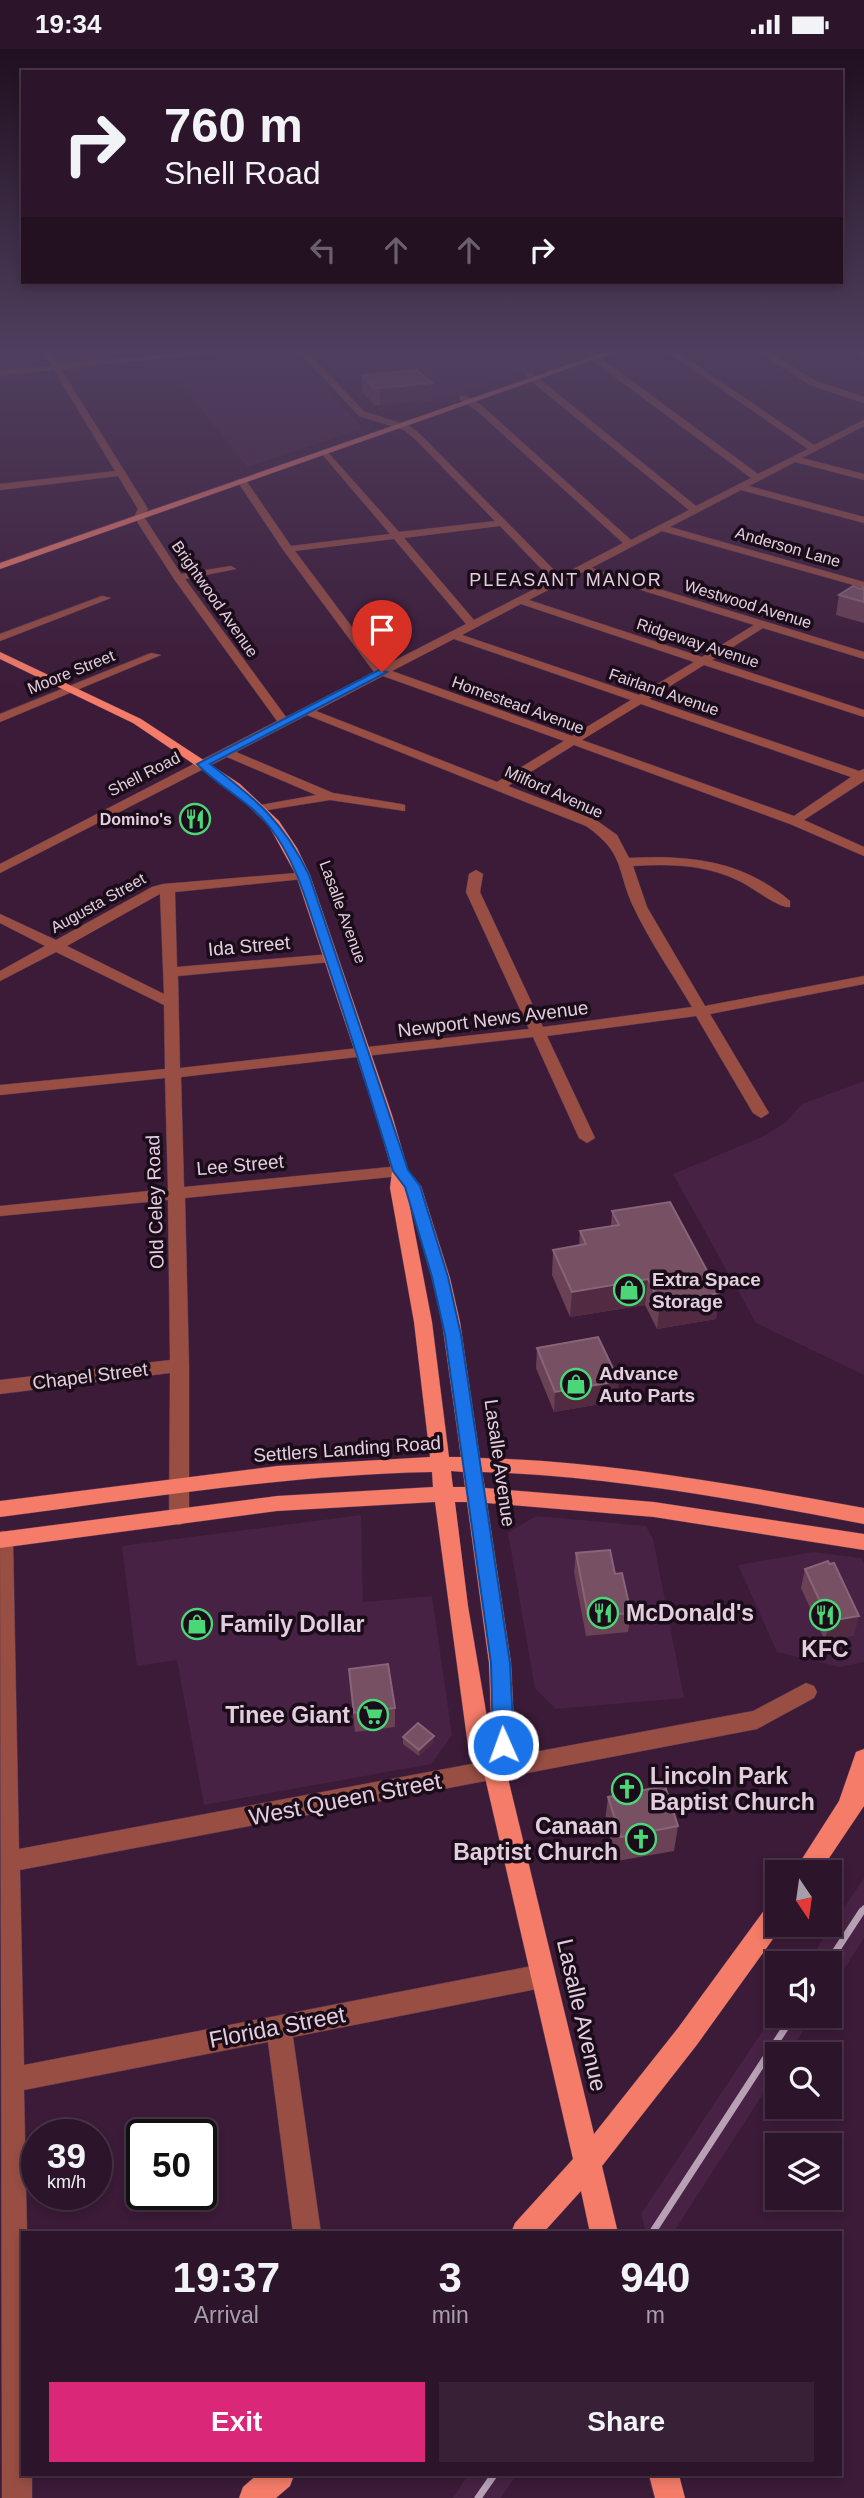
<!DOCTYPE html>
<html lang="en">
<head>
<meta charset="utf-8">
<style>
	body { margin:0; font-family:Arial,sans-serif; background:#382136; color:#f1f3f6; height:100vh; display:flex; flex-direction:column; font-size:26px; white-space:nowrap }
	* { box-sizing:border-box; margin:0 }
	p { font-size:23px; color:#a69ea8 }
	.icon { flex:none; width:38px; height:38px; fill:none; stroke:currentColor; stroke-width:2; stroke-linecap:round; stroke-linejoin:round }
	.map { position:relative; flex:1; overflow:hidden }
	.details { position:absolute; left:21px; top:2182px; width:821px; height:245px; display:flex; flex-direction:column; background:#2c142a; border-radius:0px; box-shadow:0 4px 10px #0003,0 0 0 2px #483347 }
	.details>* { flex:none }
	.banner { position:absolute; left:21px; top:21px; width:822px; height:214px; border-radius:0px; box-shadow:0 4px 10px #0003,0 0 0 2px #483347; background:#2c142a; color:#f1f3f6; overflow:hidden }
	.needle { width:46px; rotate:167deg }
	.controls { position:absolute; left:765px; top:1811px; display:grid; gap:14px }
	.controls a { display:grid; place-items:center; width:77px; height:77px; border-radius:0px; background:#2c142a; box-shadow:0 4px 10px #0003,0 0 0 2px #483347; font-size:35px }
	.speed { position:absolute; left:21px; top:2070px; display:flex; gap:14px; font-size:35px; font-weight:700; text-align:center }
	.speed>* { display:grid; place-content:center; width:91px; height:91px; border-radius:50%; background:#2c142a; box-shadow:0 4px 10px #0003,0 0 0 2px #483347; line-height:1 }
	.speed small { font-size:18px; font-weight:400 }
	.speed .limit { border:4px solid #111; border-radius:10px; background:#fff; color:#111 }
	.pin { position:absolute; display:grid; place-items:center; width:60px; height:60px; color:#fff; margin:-72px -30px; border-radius:50% 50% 50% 0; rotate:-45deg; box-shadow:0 0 7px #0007 }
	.pin .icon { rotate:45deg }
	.me { position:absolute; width:77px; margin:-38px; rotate:358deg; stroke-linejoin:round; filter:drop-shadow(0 0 5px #0008) }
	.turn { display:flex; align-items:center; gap:24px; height:147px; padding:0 28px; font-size:32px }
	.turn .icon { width:91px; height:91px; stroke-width:2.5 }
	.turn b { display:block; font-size:49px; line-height:60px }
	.lanes { display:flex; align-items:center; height:66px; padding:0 28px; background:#0003; justify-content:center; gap:35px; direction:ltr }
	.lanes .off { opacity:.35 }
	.eta { display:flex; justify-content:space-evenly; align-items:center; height:119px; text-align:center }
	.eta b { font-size:42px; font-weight:600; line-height:49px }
	.action { display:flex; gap:14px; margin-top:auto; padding:14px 28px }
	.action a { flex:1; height:80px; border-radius:0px; background:#db2777; color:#fff; font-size:28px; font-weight:600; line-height:80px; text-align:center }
	.action a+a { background:#382136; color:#f1f3f6 }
	.status { display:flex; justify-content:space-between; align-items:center; height:49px; padding:0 35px; background:#2c142a; direction:ltr }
	.status svg { height:19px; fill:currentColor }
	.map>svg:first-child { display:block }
	.built { fill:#472244 }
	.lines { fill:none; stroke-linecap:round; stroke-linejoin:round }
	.minor-casing { stroke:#563853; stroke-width:1 }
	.major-casing { stroke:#563853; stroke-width:1 }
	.minor { fill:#984e43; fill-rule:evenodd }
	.major { fill:#f47c69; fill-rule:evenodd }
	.rail-far1 { stroke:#b8a0b5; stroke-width:5 }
	.rail { stroke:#b8a0b5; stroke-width:7 }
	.wall { fill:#6a4155 }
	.shaded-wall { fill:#522b43 }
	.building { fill:#775064; stroke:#886478; stroke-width:2 }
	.route { fill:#1a73e8; stroke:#114b97; stroke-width:2 }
	.labels { text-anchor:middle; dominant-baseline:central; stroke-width:7; stroke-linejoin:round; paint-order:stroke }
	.far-street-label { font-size:16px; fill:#e3cee0; stroke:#1a0c19 }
	.far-poi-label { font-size:16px; font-weight:bold; fill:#e3cee0; stroke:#1a0c19; text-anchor:end }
	.far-neighbourhood-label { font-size:18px; letter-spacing:2px; fill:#e3cee0; stroke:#1a0c19 }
	.street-label { font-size:19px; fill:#e3cee0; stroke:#1a0c19 }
	.poi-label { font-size:19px; font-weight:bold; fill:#e3cee0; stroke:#1a0c19; text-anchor:start }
	.near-poi-label { font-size:23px; font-weight:bold; fill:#e3cee0; stroke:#1a0c19; text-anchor:start }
	.near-street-label { font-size:23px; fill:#e3cee0; stroke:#1a0c19 }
</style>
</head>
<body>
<div class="status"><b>19:34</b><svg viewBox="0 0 49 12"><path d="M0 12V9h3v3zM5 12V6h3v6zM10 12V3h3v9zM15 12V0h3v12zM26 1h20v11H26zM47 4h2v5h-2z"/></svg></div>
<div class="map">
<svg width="864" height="2449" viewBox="0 0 864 2449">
	<rect width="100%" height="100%" fill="#3b1b38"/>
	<!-- built -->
	<path class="built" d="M378,299H592L437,353Z
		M309,321L362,379L248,418L180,335Z
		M864,1032V1326L756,1274L673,1125L762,1088L786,1073L802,1055Z
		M361,1466L363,1553L432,1547L452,1686L431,1715L204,1756L177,1611L137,1617L122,1497Z
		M536,1467L646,1477L653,1490L684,1649L556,1660L535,1639L508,1484Z
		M813,1503L861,1509L864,1515V1613L840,1618L777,1603L738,1516Z
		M864,1829V1889L830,1942V1914H807Z
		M777,1960V1967H813L788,2005L777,2006V2023L673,2184H646L641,2165Z
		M468,2426H516L501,2449H453Z"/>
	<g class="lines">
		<!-- minor casing -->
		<g class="minor-casing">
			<path id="minor" d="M40,299H48L58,316L231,299H257L61,320L148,460L144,468L181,525L231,517L236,520L185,530L286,668L374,623L284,502L237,432L239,430H245L291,497L390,485L322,405L321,403L325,400L399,483L495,472L415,390L404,381L359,367L295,299H303L365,363L410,377L421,386L560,527L623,494L475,360L460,351V347H466L481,356L631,491L689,461L526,328V324H532L696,457L751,429L592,311V307H598L758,425L808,400L662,299H671L814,396L864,371V377L802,409L864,425V431L795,413L749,437L864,468V474L741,441L670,478L864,533V539L662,482L591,519L864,603V610L763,579L712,611L864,661V668L704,616L649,650L859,722L864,720V732L804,771L864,798V807L790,775L574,696L508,737L596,771L617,786L629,809C689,806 742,811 790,852V858C779,860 750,836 737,831C702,815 670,815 633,817L647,858L705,957L864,927V935L710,965L769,1064L761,1069L753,1064L696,967L547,987L595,1089L587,1094L579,1089L533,988L181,1028L184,1138L400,1117L408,1122L400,1127L185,1149L189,1316V1468L186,1473L179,1476L172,1473L169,1468L170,1324L0,1345V1331L170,1311L168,1151L0,1167V1157L168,1140L165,1029L0,1046V1036L165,1020L164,956L56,903L0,932V922L45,897L0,874V865L56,891L152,838L163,835L308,823V829L303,830L175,843L177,918L331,905L338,909L331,913L178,927L180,1019L529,980L466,843L469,825L476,821L483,825L480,843L543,978L692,958C673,926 650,893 634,859C616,821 626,805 586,777L307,666L236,703L333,744L401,755L405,756V762L330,751L255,763V757L316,746L227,708L0,824V815L277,672L174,530L134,468L138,460L118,427L0,441V435L115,422L54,321L0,326V322L51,317ZM500,477L552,531L474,571L404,489ZM394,490L466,575L382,618L295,502ZM583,523L754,576L702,608L529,551ZM521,555L694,613L639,646L462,586ZM454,590L631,651L572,687L392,622ZM383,627L564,692L497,733L316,662ZM641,655L851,728L794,767L582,691ZM160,845L164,945L67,897Z
				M753,299H762L816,332L864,348V354L810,336Z
				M845,299H854L864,304V309Z
				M102,547L111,549L0,592V585Z
				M151,604L161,606L0,673V665Z
				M3,1482L10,1484L13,1490L19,1800L753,1662L806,1634L814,1637L817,1643L814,1649L757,1680L20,1821L24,2016L542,1915L551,1919L554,1927L551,1935L542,1939L293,1988L321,2184H293L268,1993L24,2041L27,2184H23V2426H32V2449H2L0,1483Z"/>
		</g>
		<!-- major casing -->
		<g class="major-casing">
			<path id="major" d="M616,299H627L0,520V514Z
				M0,603L141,670L240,735L279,772L297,799L310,826L392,1066L408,1121L421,1137L450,1229L460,1273L480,1409C609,1412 737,1436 864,1459V1475C738,1451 611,1427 482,1423L485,1439L654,1453L864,1485V1501L654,1468L487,1454L511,1614L515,1696L506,1721L594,2085L678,1979L768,1856L777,1853V1876H783L696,1997L602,2117L618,2184H590L581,2142L543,2184H511L515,2174L573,2110L484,1724L468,1697L435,1453L277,1462L0,1499V1483L277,1447L433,1438L432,1423C287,1426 144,1449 0,1468V1452L277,1417L430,1408L414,1273L390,1139L392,1122L376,1066L296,826L269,777L232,741L133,674L0,610ZM408,1148L432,1229L442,1273L461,1408H449L432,1273ZM451,1422L463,1423L465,1438H453ZM455,1453H467L489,1614L492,1698L468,1557Z
				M864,1700V1757L819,1824H793L839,1752L856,1703Z
				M257,2426H294L290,2437L276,2449H239L243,2438Z
				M649,2426H679L685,2449H655Z"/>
		</g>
		<!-- minor -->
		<use href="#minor" class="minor"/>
		<!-- major -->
		<use href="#major" class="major"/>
		<!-- rail-far1 -->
		<path class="rail-far1" d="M861,1864L864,1859"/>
		<!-- rail -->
		<path class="rail" d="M828,1914L862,1862
			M652,2184L793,1967
			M478,2449L494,2426"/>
	</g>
	<!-- wall -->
	<path class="wall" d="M435,299H494L441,304Z
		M362,326L432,351L380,356H375L362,343Z
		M864,538V574L836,566L839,546Z
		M612,1162L719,1244L716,1270L657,1280L645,1256L570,1268L552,1226L553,1201L579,1196L580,1182L611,1177Z
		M537,1299L617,1352L554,1363L536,1319Z
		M576,1504L615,1525L631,1564L628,1583L586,1587L574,1523Z
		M805,1520L854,1586L825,1592L801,1539Z
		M349,1620L395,1659V1678L355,1683L350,1639Z
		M434,1687V1693L419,1707L403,1695V1688Z
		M608,1748L678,1777L674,1802L617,1812L605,1772Z"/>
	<!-- shaded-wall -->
	<path class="shaded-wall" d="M441,299H494L441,304Z
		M432,334V351L380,356V339Z
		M648,1230L645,1256L570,1268L572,1243Z
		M719,1244L716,1270L657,1280L660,1255Z
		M619,1332L617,1352L554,1363L555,1343Z
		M859,1567L854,1586L825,1592L829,1572Z
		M434,1687V1693L419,1707V1701Z"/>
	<!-- building -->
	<path class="building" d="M417,321L432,334L380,339H374L362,326Z
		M853,537L861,540L864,538V553L839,546Z
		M670,1153L719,1244L660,1255L648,1230L572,1243L553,1201L586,1195L580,1182L619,1176L612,1162Z
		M598,1288L619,1332L555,1343L537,1299Z
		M610,1501L615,1525L622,1524L631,1564L588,1567L576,1504Z
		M828,1512L829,1515L834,1514L859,1567L829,1572L805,1520Z
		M388,1615L395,1659L354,1664L349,1620Z
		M418,1674L434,1687L419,1701L403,1688Z
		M665,1737L678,1777L621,1788L608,1748Z"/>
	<!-- sky -->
	<linearGradient id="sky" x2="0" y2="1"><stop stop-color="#200f1f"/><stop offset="0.47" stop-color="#4f3f5e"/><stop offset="1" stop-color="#4f3f5e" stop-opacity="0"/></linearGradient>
	<rect width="864" height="642" fill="url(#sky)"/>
	<!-- route -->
	<path class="route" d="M379,621L387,623L210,715C257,751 283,772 309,826L408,1121L420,1137L448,1228L461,1286L510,1614L514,1696L511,1702L503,1705L496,1702L493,1696L491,1614L445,1286L432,1228L405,1138L393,1122C370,1047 347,973 322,899C308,858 297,812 269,777C249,752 219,738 197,715Z"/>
	<!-- icons -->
	<defs>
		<g id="restaurant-ring" transform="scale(1.575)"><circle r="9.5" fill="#1a0c19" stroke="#4bd677" stroke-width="1.5"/><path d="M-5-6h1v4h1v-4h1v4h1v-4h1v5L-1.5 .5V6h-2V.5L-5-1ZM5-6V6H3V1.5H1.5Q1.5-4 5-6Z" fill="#4bd677"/></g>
		<g id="shop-ring" transform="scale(1.575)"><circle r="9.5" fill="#1a0c19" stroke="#4bd677" stroke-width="1.5"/><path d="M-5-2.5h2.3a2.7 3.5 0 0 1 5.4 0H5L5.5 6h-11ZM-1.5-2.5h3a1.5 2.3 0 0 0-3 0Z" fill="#4bd677"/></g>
		<g id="supermarket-ring" transform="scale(1.575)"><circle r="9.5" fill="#1a0c19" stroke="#4bd677" stroke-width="1.5"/><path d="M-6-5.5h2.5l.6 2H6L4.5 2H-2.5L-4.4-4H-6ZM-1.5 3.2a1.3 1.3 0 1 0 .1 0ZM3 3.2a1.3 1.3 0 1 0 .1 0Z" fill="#4bd677"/></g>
		<g id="church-ring" transform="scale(1.575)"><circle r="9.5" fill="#1a0c19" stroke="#4bd677" stroke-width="1.5"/><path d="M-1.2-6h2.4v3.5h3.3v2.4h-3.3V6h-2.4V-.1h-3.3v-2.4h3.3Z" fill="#4bd677"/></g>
	</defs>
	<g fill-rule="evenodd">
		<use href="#restaurant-ring" x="195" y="770"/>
		<use href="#shop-ring" x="629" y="1241"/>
		<use href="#shop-ring" x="576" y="1335"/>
		<use href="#restaurant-ring" x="603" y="1564"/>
		<use href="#restaurant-ring" x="825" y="1566"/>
		<use href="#shop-ring" x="197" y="1575"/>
		<use href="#supermarket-ring" x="373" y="1666"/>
		<use href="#church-ring" x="627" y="1740"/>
		<use href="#church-ring" x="641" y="1790"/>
	</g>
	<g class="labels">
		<!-- far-street labels -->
		<g class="far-street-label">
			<text transform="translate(788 498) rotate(16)">Anderson Lane</text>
			<text transform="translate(215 550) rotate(55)">Brightwood Avenue</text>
			<text transform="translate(748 555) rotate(17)">Westwood Avenue</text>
			<text transform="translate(698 594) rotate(18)">Ridgeway Avenue</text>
			<text transform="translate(71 623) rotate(-22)">Moore Street</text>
			<text transform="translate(664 643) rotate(19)">Fairland Avenue</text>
			<text transform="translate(518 656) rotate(20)">Homestead Avenue</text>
			<text transform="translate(144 725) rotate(-27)">Shell Road</text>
			<text transform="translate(554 743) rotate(24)">Milford Avenue</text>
			<text transform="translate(98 854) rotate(-29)">Augusta Street</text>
			<text transform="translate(343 863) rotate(70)">Lasalle Avenue</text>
		</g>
		<!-- far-poi labels -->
		<g class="far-poi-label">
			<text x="172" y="770">Domino's</text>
		</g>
		<!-- far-neighbourhood labels -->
		<g class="far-neighbourhood-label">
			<text x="566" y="531">PLEASANT MANOR</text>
		</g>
		<!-- street labels -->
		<g class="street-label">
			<text transform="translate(249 897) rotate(-5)">Ida Street</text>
			<text transform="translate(493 970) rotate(-7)">Newport News Avenue</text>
			<text transform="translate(240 1116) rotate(-5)">Lee Street</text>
			<text transform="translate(155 1153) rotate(-92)">Old Celey Road</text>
			<text transform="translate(90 1327) rotate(-7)">Chapel Street</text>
			<text transform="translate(347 1400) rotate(-4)">Settlers Landing Road</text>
			<text transform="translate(500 1414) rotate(82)">Lasalle Avenue</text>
		</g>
		<!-- poi labels -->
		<g class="poi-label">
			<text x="652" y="1230">Extra Space<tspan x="652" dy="22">Storage</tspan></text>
			<text x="599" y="1324">Advance<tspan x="599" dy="22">Auto Parts</tspan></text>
		</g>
		<!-- near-poi labels -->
		<g class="near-poi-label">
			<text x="626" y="1564">McDonald's</text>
			<text x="220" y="1575">Family Dollar</text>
			<text x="825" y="1600" text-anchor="middle">KFC</text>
			<text x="350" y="1666" text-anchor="end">Tinee Giant</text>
			<text x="650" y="1727">Lincoln Park<tspan x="650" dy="26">Baptist Church</tspan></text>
			<text x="618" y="1777" text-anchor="end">Canaan<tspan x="618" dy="26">Baptist Church</tspan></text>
		</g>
		<!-- near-street labels -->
		<g class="near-street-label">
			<text transform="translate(345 1750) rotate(-11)">West Queen Street</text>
			<text transform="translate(582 1966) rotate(77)">Lasalle Avenue</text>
			<text transform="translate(277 1978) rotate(-11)">Florida Street</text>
		</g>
	</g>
</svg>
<div class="controls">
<a><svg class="needle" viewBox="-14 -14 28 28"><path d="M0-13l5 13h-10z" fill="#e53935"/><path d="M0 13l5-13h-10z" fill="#a69ea8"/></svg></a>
<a><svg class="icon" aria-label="sound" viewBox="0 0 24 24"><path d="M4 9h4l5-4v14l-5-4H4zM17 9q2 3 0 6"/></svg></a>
<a><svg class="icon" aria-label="search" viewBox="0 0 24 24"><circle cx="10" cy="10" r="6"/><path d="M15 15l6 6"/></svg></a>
<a><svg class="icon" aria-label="layers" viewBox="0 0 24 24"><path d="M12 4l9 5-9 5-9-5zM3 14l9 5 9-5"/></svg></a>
</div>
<div class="speed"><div>39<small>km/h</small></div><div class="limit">50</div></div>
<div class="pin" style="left:382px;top:623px;background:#d93025"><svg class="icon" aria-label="arrive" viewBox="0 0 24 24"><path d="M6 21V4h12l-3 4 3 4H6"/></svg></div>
<svg class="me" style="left:503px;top:1696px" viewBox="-20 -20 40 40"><circle r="17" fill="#1a73e8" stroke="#fff" stroke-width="3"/><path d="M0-11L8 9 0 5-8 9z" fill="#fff"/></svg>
<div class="banner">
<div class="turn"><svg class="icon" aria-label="right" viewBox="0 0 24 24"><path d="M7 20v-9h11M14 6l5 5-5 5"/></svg><div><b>760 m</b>Shell Road</div></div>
<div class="lanes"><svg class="icon off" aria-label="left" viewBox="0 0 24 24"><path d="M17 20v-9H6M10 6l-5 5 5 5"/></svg><svg class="icon off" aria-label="ahead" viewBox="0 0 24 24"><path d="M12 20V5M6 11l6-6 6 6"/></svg><svg class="icon off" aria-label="ahead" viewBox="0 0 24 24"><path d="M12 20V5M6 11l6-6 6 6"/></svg><svg class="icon" aria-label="right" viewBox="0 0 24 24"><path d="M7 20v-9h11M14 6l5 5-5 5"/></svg></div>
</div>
<section class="details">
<div class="eta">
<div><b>19:37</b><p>Arrival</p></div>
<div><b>3</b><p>min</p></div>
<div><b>940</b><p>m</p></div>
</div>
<div class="action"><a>Exit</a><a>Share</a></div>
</section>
</div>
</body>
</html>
